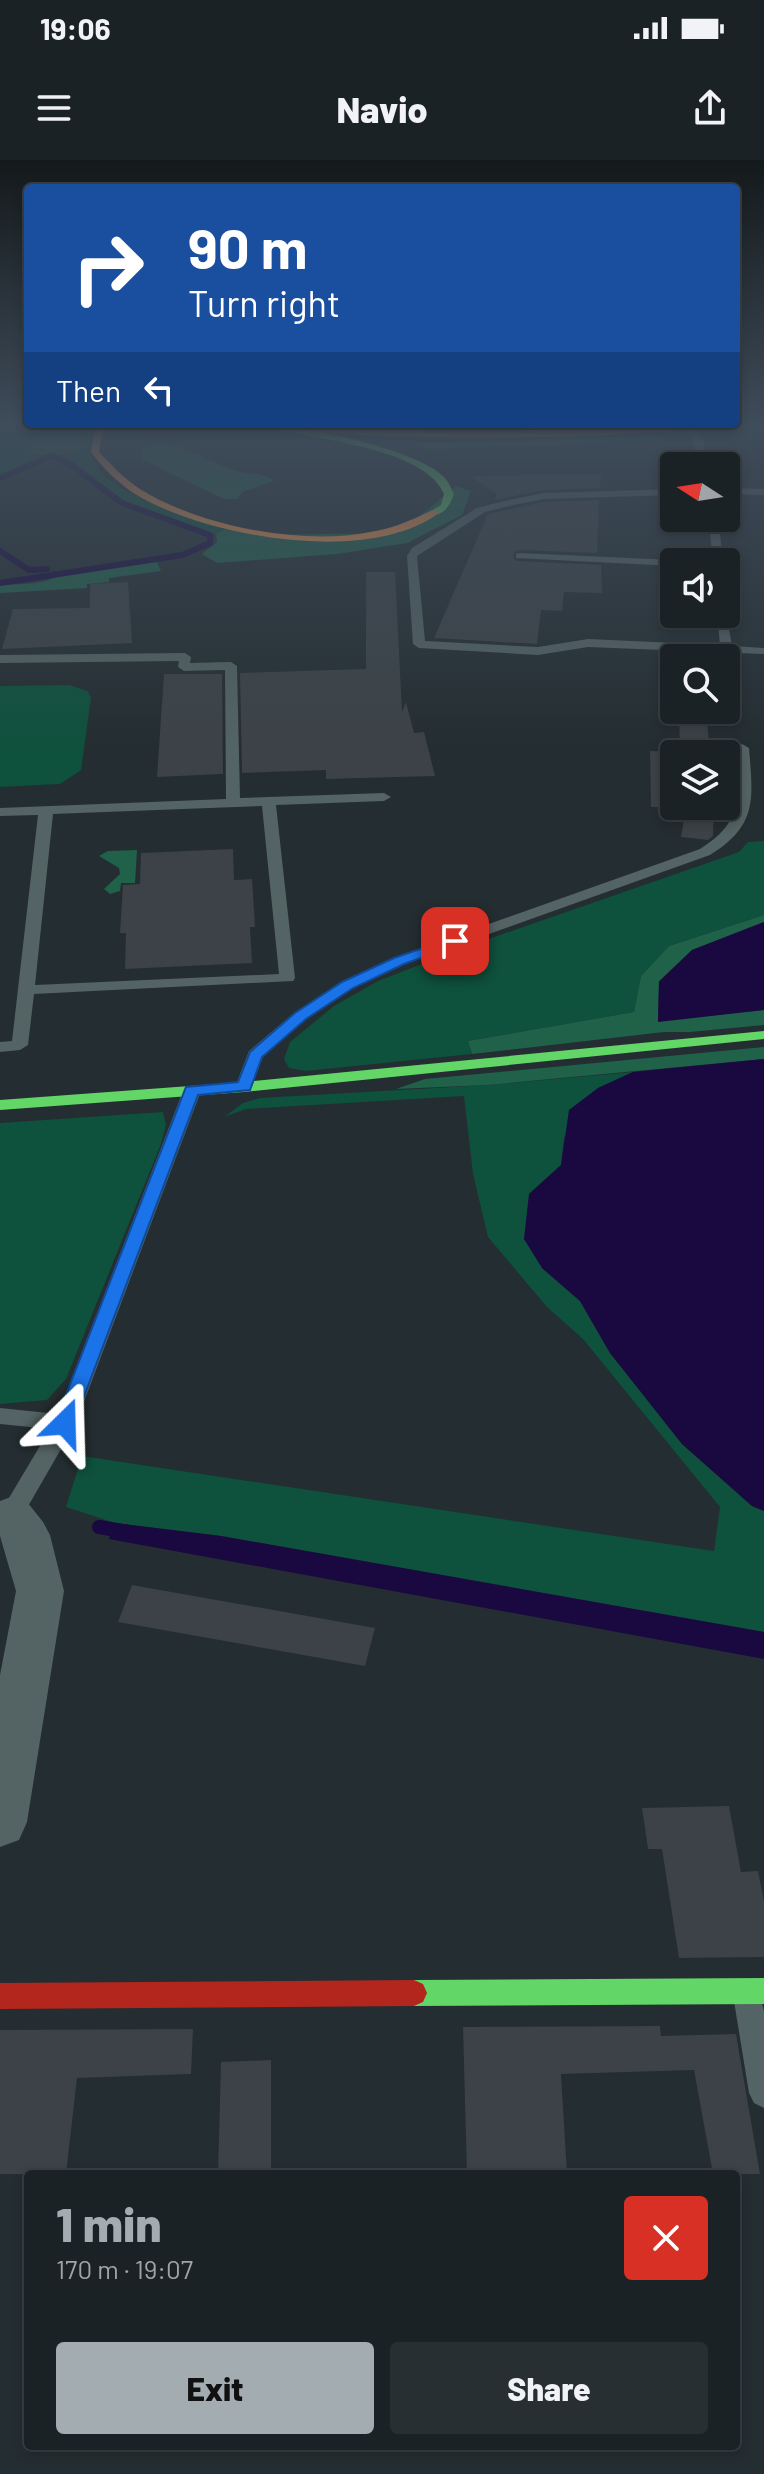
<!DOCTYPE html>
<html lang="en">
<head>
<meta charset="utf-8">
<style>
	body { margin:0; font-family:Barlow,sans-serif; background:#282f32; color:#f1f3f6; height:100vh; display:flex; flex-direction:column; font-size:30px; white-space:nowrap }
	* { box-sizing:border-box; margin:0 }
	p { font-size:26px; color:#a0a4a7 }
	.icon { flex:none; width:44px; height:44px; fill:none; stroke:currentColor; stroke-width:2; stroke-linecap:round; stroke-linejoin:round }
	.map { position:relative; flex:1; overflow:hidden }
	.panel { position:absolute; left:24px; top:2010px; width:716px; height:280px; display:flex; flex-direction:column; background:#1b2225; border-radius:8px; box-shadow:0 4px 12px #0003,0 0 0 2px #393f42 }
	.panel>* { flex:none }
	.top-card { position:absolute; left:24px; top:24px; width:716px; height:244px; border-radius:8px; box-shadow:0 4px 12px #0003,0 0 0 2px #393f42; background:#1a4fa0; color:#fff; overflow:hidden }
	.needle { width:52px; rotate:282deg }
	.controls { position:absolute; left:660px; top:292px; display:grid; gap:16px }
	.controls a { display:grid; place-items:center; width:80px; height:80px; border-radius:8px; background:#1b2225; box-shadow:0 4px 12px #0003,0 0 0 2px #393f42; font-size:40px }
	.pin { position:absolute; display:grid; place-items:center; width:68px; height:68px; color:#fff; margin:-34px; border-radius:16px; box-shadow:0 4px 12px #0006 }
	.me { position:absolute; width:88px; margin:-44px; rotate:22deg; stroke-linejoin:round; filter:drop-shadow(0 0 6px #0008) }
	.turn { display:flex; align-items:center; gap:28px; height:168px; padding:0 32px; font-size:36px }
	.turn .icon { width:104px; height:104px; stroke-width:2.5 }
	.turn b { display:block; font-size:56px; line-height:68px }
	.then { display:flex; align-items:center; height:76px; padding:0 32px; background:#0003; gap:16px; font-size:30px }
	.round { display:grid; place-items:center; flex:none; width:84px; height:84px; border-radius:8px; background:#282f32 }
	.summary { display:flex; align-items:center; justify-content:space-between; height:136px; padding:0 32px }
	h1 { font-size:48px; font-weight:800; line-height:60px; color:#a3acb0 }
	.primary-button { display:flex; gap:16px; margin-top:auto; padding:16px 32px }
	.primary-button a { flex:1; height:92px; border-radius:8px; background:#a3acb0; color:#111; font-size:32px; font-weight:800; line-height:92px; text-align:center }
	.primary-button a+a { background:#282f32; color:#f1f3f6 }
	.status { display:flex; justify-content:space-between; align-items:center; height:56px; padding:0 40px; background:#1b2225; direction:ltr }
	.status svg { height:22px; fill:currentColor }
	header { display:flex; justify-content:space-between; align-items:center; height:104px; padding:0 32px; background:#1b2225; font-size:36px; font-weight:800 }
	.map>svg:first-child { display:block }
	.green { fill:#0e513c }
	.forest { fill:#20614a }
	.water { fill:#1a0841 }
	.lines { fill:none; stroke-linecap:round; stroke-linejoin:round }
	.stream-far1 { stroke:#1a0841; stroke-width:6 }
	.stream { stroke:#1a0841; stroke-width:14 }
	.building { fill:#3c4247 }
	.lane { fill:#546363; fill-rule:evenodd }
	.street { fill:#546363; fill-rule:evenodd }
	.fast { fill:#63d668; fill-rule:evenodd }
	.slow { fill:#ff974d; fill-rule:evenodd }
	.jam { fill:#b3261e; fill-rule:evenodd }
	.route { fill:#1a73e8; stroke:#114b97; stroke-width:2 }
</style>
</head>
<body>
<div class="status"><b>19:06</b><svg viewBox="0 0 49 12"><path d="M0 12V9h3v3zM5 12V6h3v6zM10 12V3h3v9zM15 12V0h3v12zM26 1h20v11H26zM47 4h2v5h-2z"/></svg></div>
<header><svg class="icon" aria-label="menu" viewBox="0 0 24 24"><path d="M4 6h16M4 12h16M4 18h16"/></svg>Navio<svg class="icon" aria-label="share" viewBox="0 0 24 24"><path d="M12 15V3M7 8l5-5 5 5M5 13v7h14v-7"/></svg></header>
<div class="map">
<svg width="764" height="2314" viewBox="0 0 764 2314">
	<rect width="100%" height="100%" fill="#242d31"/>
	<!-- green -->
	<path class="green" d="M40,264H93C60,326 186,354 227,368L216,374L128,343L100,326L62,296L78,290L30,294L42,297L0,317V283Z
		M69,525L88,531L91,538L81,610L60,624L0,627V526Z
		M764,681V755L669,786L641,816L634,852L468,881L472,894L306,911L289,908L284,899L290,882L334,846L378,821L468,786L739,692L748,682Z
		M633,912L598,928L564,978L561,1005L529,1034L542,1108L580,1141L610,1193L682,1284L752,1346L764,1351V1472L221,1376L115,1363L66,1347L82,1296L714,1391L720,1347L583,1179L547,1147L488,1077L473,1014L464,936L246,949L224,957L243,943L260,938L488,925Z
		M163,952L166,965L161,984L66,1219L47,1240L0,1244V963Z"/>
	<!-- forest -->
	<path class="forest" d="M81,276L78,290C62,295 46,298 29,293L32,285L41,279Z
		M654,276L661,281L426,289L420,283Z
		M158,283C188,284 209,303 237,311C251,315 263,312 274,321L242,332L238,339H224L143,300L141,290Z
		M456,326L471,331L462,355L407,383L337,394L217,403L202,394L217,382L216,374L227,368L256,375L399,373Z
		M157,402L161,411L109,418V422L87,424V428L0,433V425C18,424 48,425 62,413Z
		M137,690L135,723H121L120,731L110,734L104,729L120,714L119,708L99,696L108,691Z
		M764,755V762L692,790L659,821L658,861L764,850V865L690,872H664L472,894L468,881L634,852L641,816L669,786Z
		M764,887V899L488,925L396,929L425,919Z"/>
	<!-- water -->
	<path class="water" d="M764,762V850L658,862L659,822L692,790Z
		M764,899V1351L752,1346L682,1284L610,1193L580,1141L542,1108L524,1079L529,1034L561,1005L569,950L598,928L633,912Z
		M115,1363L221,1376L764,1472V1499L109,1379Z"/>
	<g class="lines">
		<!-- stream-far1 -->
		<path class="stream-far1" d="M0,318L51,296L70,304L122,343L210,375V383L182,395L0,423
			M0,391L29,410L47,409"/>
		<!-- stream -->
		<path class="stream" d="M99,1367L128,1372"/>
	</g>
	<!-- building -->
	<path class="building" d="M601,314L600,328L543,330L495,340L497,334L470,316Z
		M599,340L597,393L520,390L514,392L513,398L516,401L601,405L602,433L564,432L562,451L541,450L537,484L434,478L488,354L543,342Z
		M366,412H395L402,552L406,542L414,573L424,572L435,616L326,619V610L242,613L240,513L366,509Z
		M128,422L132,483L2,489L13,449L90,448V424Z
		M164,514H222L223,614L157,617Z
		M679,550H706L710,594H674V646H714L713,676L708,680L681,677L686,648L651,647L650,591L680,592Z
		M233,689L234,720L252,719L255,767H250L252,803L125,809L126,773H120L123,725L140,724L141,693Z
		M132,1425L375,1468L365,1506L118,1462Z
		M729,1646L741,1712L758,1711L764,1741V1797L679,1798L662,1689H648L642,1648Z
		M660,1866L661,1876L736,1874L760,2014H713L694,1910L561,1914L567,2014H467L463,1867Z
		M193,1869L191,1914L77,1918L66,2014H0V1870Z
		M271,1900V2014H218L221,1902Z"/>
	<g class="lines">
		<!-- lane -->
		<path class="lane" d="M683,264H691L704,282L706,306H696L694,282Z
			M726,328L764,329V335L726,334Z
			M674,329V335L543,339L505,347L485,352L417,396L425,481L538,487L588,479L720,485L717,454H726V451L732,486L764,488V494L588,487L538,495L419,488L413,484L407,396L412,388L477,348L504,341L543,333Z
			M703,358H713L720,373L723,402H713L710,373Z
			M520,393L674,400L679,402H674V406L516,398V394Z
			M185,493L191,497L190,503L231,502L237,506L240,638L384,633L391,637L384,641L276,645L295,818L293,821L34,834L28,885L20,890L0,892V882L12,881L38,655L0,656V648L226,639L225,510L184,511L178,507L179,501L0,503V495ZM262,646L279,814L35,825L53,654Z
			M742,584L749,588C753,639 758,665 710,695L405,804L353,828L306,859L263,897L250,931H238L235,927L249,891L294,853L341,822L393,798L700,689C745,661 739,636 735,588Z
			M192,926L201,931L76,1263L19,1362L8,1373L0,1376V1353L50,1269L0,1264V1248L58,1254L183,931Z
			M747,1821L757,1825L764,1851V1948L754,1943L749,1933L733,1835L737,1825Z"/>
		<!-- street -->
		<path class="street" d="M11,1337L28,1343L43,1362L50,1375L64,1431L27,1662L19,1680L0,1687V1515L16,1431L0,1376V1341Z"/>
		<!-- fast -->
		<path class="fast" d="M258,264C297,264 418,289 444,317C449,322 451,328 454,334C450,345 444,356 431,355V351L441,345L444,334C428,294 339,282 300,274C286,272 270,270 258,264Z
			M764,871V879L244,932L0,950V940L244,922Z
			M764,1818V1844L414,1846L405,1842L401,1833L405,1824L414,1820Z"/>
		<!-- slow -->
		<path class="slow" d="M96,264H104L99,292C112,305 124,319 140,329C199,366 302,386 370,372C389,369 405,363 422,355C424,354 432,350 434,350C436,350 437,352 439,353C368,406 206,377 135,334C118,323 103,308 91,292Z
			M268,264L432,272H541L442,264L593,270L703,264C668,282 303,282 268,264Z"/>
		<!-- jam -->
		<path class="jam" d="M414,1820L423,1824L427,1833L423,1842L414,1846L0,1849V1823Z"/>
	</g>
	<!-- sky -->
	<linearGradient id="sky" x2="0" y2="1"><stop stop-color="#14191b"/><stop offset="0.45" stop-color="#3f4c5a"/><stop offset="1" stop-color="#3f4c5a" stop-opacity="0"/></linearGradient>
	<rect width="764" height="588" fill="url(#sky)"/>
	<!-- route -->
	<path class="route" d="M455,777L462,781L460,784L404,804L353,828L306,859L262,897L250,930L198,935L74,1263L72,1268H58L55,1263L186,927L238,922L250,892L295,853L342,822L394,798Z"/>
</svg>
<div class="controls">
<a><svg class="needle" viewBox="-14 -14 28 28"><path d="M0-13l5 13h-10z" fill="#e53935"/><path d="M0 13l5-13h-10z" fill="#a0a4a7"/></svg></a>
<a><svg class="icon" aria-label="sound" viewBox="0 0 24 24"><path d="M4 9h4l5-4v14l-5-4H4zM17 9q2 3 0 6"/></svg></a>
<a><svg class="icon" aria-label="search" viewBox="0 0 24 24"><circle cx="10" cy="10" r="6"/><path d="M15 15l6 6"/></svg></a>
<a><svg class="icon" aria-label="layers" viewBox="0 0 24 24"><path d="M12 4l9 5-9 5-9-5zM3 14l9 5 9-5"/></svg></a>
</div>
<div class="pin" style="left:455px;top:781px;background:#d93025"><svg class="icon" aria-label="arrive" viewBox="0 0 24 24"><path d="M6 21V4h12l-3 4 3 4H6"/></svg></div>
<svg class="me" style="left:65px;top:1263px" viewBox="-20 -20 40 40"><path d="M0-17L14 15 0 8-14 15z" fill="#1a73e8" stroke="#fff" stroke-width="4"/></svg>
<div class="top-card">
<div class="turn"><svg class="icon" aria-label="right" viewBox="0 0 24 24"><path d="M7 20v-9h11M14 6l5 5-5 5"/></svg><div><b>90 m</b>Turn right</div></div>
<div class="then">Then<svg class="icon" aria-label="left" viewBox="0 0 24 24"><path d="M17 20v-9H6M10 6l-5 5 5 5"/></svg></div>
</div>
<section class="panel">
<div class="summary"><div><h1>1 min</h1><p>170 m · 19:07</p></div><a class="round" style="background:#d93025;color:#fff"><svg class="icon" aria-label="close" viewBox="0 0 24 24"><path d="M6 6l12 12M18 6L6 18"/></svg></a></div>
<div class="primary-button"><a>Exit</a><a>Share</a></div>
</section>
</div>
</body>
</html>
